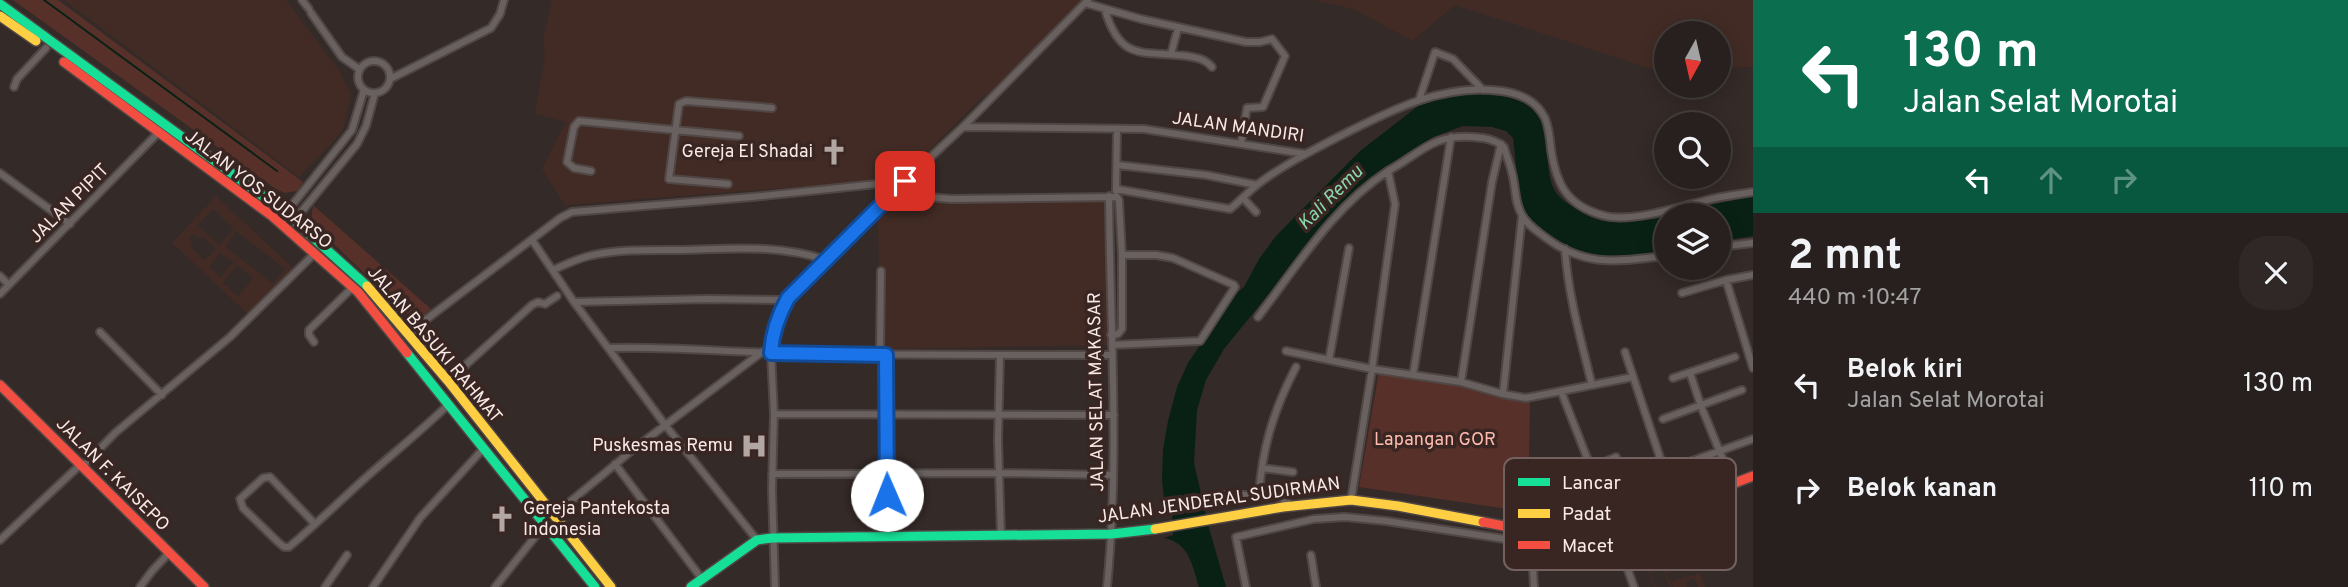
<!DOCTYPE html>
<html lang="id">
<head>
<meta charset="utf-8">
<style>
	body { margin:0; font-family:Overpass,sans-serif; background:#2f2827; color:#f1f3f6; height:100vh; display:flex; flex-direction:column; font-size:26px; white-space:nowrap }
	* { box-sizing:border-box; margin:0 }
	p { font-size:23px; color:#a4a3a4 }
	.icon { flex:none; width:38px; height:38px; fill:none; stroke:currentColor; stroke-width:2; stroke-linecap:round; stroke-linejoin:round }
	.map { position:relative; flex:1; overflow:hidden }
	.side { display:flex; flex-direction:column; background:#27201e; width:595px }
	.side>* { flex:none }
	.guide { background:#0b6e4f; color:#fff; overflow:hidden }
	.needle { width:46px; rotate:188deg }
	.fabs { position:absolute; left:1654px; top:21px; display:grid; gap:14px }
	.fabs a { display:grid; place-items:center; width:77px; height:77px; border-radius:50%; background:#27201e; box-shadow:0 4px 18px #0003,0 0 0 2px #433e3c; font-size:35px }
	.pin { position:absolute; display:grid; place-items:center; width:60px; height:60px; color:#fff; margin:-30px; border-radius:14px; box-shadow:0 4px 10px #0006 }
	.me { position:absolute; width:77px; margin:-38px; rotate:359deg; stroke-linejoin:round; filter:drop-shadow(0 0 5px #0008) }
	.turn { display:flex; align-items:center; gap:24px; height:147px; padding:0 35px; font-size:32px }
	.turn .icon { width:91px; height:91px; stroke-width:2.5 }
	.turn b { display:block; font-size:49px; line-height:60px }
	.lanes { display:flex; align-items:center; height:66px; padding:0 35px; background:#0003; justify-content:center; gap:35px; direction:ltr }
	.lanes .off { opacity:.35 }
	.round { display:grid; place-items:center; flex:none; width:74px; height:74px; border-radius:28px; background:#2f2827 }
	.overview { display:flex; align-items:center; justify-content:space-between; height:119px; padding:0 35px }
	h1 { font-size:42px; font-weight:700; line-height:52px }
	ul { padding:0; list-style:none }
	li { display:flex; align-items:center; gap:21px; height:105px; padding:0 35px }
	li div { flex:1 }
	li b { display:block; font-size:26px }
	li em { font-style:normal }
	main { display:flex; flex:1; min-height:0 }
	.map>svg:first-child { display:block }
	.built { fill:#422b25; fill-rule:evenodd }
	.green { fill:#573129 }
	.water { fill:#092115 }
	.lines { fill:none; stroke-linecap:round; stroke-linejoin:round }
	.stream { stroke:#092115; stroke-width:2 }
	.street-casing { stroke:#504745; stroke-width:10 }
	.fast-casing { stroke:#504745; stroke-width:12 }
	.slow-casing { stroke:#504745; stroke-width:12 }
	.jam-casing { stroke:#504745; stroke-width:12 }
	.street { stroke:#69615f; stroke-width:6 }
	.fast { stroke:#16e098; stroke-width:9 }
	.slow { stroke:#ffcf43; stroke-width:9 }
	.jam { stroke:#f24e42; stroke-width:9 }
	.route-casing { stroke:#114b97; stroke-width:18 }
	.route { stroke:#1a73e8; stroke-width:12 }
	.labels { text-anchor:middle; dominant-baseline:central; stroke-width:7; stroke-linejoin:round; paint-order:stroke }
	.street-label { font-size:18px; fill:#f7eae7; stroke:#392623 }
	.poi-label { font-size:18px; fill:#f7eae7; stroke:#392623; text-anchor:end }
	.park-label { font-size:18px; fill:#ffbcae; stroke:#392623 }
	.water-label { font-size:19px; font-style:italic; fill:#87d7ab; stroke:#392623 }
	.key { fill:#392623; stroke:#72615e; stroke-width:2 }
	.key-label { font-size:19px; fill:#f7eae7 }
</style>
</head>
<body>
<main>
<div class="map">
<svg width="1753" height="587" viewBox="0 0 1753 587">
	<rect width="100%" height="100%" fill="#342a28"/>
	<!-- built -->
	<path class="built" d="M64,0H286L340,72L351,95L342,132L299,177Z
		M552,0H1085L987,96L985,94L941,138L903,179L565,205L542,169L566,122L535,114L545,56L543,41Z
		M1313,0H1753V67L1719,68L1718,33H1666V72L1649,68L1455,5L1412,41L1354,9Z
		M904,187L936,196L1105,193L1108,345L880,349L878,219Z
		M216,196L293,268L249,315L172,243ZM213,209L234,229L219,245L198,225ZM236,231L285,269L273,284L225,246ZM194,234L199,239L203,236L216,249L204,260L190,246L192,244L189,239ZM220,253L233,262L221,277L209,267ZM237,265L253,278L238,296L223,283Z
		M1659,527L1664,539L1655,543L1670,582L1700,573L1705,587H1698L1694,578L1685,582L1687,587H1673L1671,583L1672,587H1670L1653,544L1642,549L1656,587H1654L1636,536Z"/>
	<!-- green -->
	<path class="green" d="M13,0H58L303,182L297,191L285,193L276,189Z
		M313,205L431,309L415,322L311,222Z
		M1379,371L1530,399L1528,512L1359,487Z"/>
	<!-- water -->
	<path class="water" d="M1474,91C1490,93 1514,92 1527,101C1558,124 1540,164 1555,191C1560,199 1568,204 1575,208C1584,214 1594,220 1605,221C1617,223 1630,220 1642,218C1680,213 1716,203 1753,196V236L1719,241L1718,215H1666V252L1629,257L1590,256L1560,244L1537,229L1526,217L1519,195L1513,138L1506,131L1492,127L1463,126L1433,137L1356,190L1338,209L1224,349L1206,380L1197,410L1194,463L1209,528L1226,587H1199C1192,564 1189,543 1164,538L1173,535L1172,511L1164,500L1162,478L1163,450L1168,421L1177,387L1188,363L1234,295L1244,287L1259,259L1276,236L1360,151L1422,103L1445,95Z"/>
	<g class="lines">
		<!-- stream -->
		<path class="stream" d="M44,0L277,171"/>
		<!-- street casing -->
		<g class="street-casing">
			<path id="street" d="M302,0L309,9
				M1085,3L1141,19L1246,42H1260L1272,39L1285,56L1263,107L1247,108L1241,144
				M1105,10C1121,63 1143,50 1187,56C1198,58 1205,59 1212,67
				M311,13L342,57L359,69
				M1171,54L1178,28
				M358 77a16 16 0 1 1 32 0a16 16 0 1 1-32 0Z
				M390,79L491,28L500,14L504,0
				M14,87L17,79L46,48
				M1419,100L1435,52L1453,59L1483,90
				M963,127L1144,129L1306,154
				M1117,165L1206,175L1257,185
				M591,171L574,168L567,162L574,127L579,121L739,136
				M0,173L70,224
				M728,184L669,179L679,104L686,101L772,108
				M898,188L918,196L951,199L1117,197L1119,200L1122,255V329L1118,334L1111,335
				M1116,189L1230,209C1240,201 1248,192 1258,184C1282,166 1309,152 1336,138C1387,112 1443,82 1502,91C1520,94 1536,100 1545,118C1549,127 1550,138 1551,149C1556,183 1566,205 1602,215C1630,224 1682,206 1711,199C1725,196 1739,194 1753,192
				M1116,191L1117,129
				M1243,198L1256,212
				M285,214L352,130L364,90
				M293,222L357,144L366,126L375,93
				M532,240L574,302L666,426L757,540
				M1718,247L1753,243
				M1565,249C1568,295 1581,340 1592,385
				M553,270C565,265 576,259 589,256C618,249 651,250 681,250C730,249 778,244 826,260
				M0,276L8,284
				M1726,280L1753,368
				M1682,293L1726,280L1753,275
				M0,294L158,133
				M574,302L707,299L786,300
				M1258,317C1297,266 1334,206 1388,171
				M100,332L162,395
				M407,334L560,218L572,212L752,197L905,181
				M314,342L309,335V330L353,287
				M1112,345L1200,341L1235,287L1234,285L1173,258L1156,255H1122
				M609,348C667,346 723,352 780,353C891,355 1002,355 1112,355
				M1286,351L1372,369L1461,382L1503,394L1526,398L1633,377
				M1625,352L1676,506
				M880,355L881,271
				M886,355L888,537
				M1000,355L998,440L1001,536
				M1329,360L1349,248
				M1690,373L1701,406L1733,484
				M1413,375L1451,137
				M1673,378L1735,357
				M449,380L532,305L538,302L545,304L557,296
				M1461,382L1492,182L1501,144
				M1561,391L1591,468L1616,457
				M1503,394L1522,216
				M774,414L1114,415
				M1663,419L1742,390
				M615,464L702,579
				M1681,465L1753,439
				M82,467L115,433L230,337L314,254
				M1262,468L1293,472
				M772,474L998,473L1112,475
				M1553,484L1591,468
				M1217,495H1275L1285,500L1290,506
				M1259,495C1262,448 1274,409 1296,367
				M1351,500L1372,369L1395,204L1388,171C1421,153 1432,134 1473,137C1485,138 1494,139 1504,147C1506,155 1510,164 1512,173C1516,187 1514,202 1522,215C1527,225 1537,231 1546,238C1586,268 1619,261 1666,256
				M554,515L635,448L762,352
				M315,524L270,477L263,478L240,499L243,508L278,542L284,547H289C314,526 338,503 362,481C391,455 421,431 449,404
				M1613,528L1634,587
				M1531,531L1534,587
				M0,540L80,465
				M1311,555L1316,587
				M140,587L152,571L168,554
				M325,587L347,555
				M373,587L420,518L484,448
				M495,587L546,523
				M775,587L772,489L774,414L771,353L774,328L786,300L905,181L963,127L1088,0
				M1107,587C1120,457 1110,326 1109,196
				M1246,587L1236,537L1314,519L1345,517L1386,521L1532,543"/>
		</g>
		<!-- fast casing -->
		<g class="fast-casing">
			<path id="fast" d="M0,4L286,213L367,286
				M407,353L595,587
				M691,587L757,540L772,538L1112,534L1155,529"/>
		</g>
		<!-- slow casing -->
		<g class="slow-casing">
			<path id="slow" d="M0,16L36,41
				M367,286L448,381L611,587
				M1155,529L1283,507L1351,500L1398,506L1483,522"/>
		</g>
		<!-- jam casing -->
		<g class="jam-casing">
			<path id="jam" d="M64,62L272,216L358,292L407,353
				M0,385L204,587
				M1483,522L1531,531L1589,533L1626,525L1753,476"/>
		</g>
		<!-- street -->
		<use href="#street" class="street"/>
		<!-- fast -->
		<use href="#fast" class="fast"/>
		<!-- slow -->
		<use href="#slow" class="slow"/>
		<!-- jam -->
		<use href="#jam" class="jam"/>
	</g>
	<g class="lines">
		<!-- route casing -->
		<g class="route-casing">
			<path id="route" d="M887,495L886,355L771,353C772,333 778,316 788,298L905,181"/>
		</g>
		<!-- route -->
		<use href="#route" class="route"/>
	</g>
	<!-- icons -->
	<defs>
		<g id="church-bare" transform="scale(2.1)"><path d="M-1.2-6h2.4v3.5h3.3v2.4h-3.3V6h-2.4V-.1h-3.3v-2.4h3.3Z" fill="#b3a7a4" stroke="#392623" stroke-width="2.5" paint-order="stroke"/></g>
		<g id="hospital-bare" transform="scale(2.1)"><path d="M-5-5h3v3.5h4V-5h3V5h-3V1.5h-4V5h-3Z" fill="#b3a7a4" stroke="#392623" stroke-width="2.5" paint-order="stroke"/></g>
	</defs>
	<g fill-rule="evenodd">
		<use href="#church-bare" x="834" y="152"/>
		<use href="#hospital-bare" x="754" y="446"/>
		<use href="#church-bare" x="502" y="519"/>
	</g>
	<g class="labels">
		<!-- street labels -->
		<g class="street-label">
			<text transform="translate(1238 128) rotate(8)">JALAN MANDIRI</text>
			<text transform="translate(258 190) rotate(38)">JALAN YOS SUDARSO</text>
			<text transform="translate(70 204) rotate(-45)">JALAN PIPIT</text>
			<text transform="translate(434 345) rotate(50)">JALAN BASUKI RAHMAT</text>
			<text transform="translate(1097 392) rotate(-91)">JALAN SELAT MAKASAR</text>
			<text transform="translate(112 475) rotate(45)">JALAN F. KAISEPO</text>
			<text transform="translate(1219 501) rotate(-8)">JALAN JENDERAL SUDIRMAN</text>
		</g>
		<!-- poi labels -->
		<g class="poi-label">
			<text x="813" y="152">Gereja El Shadai</text>
			<text x="733" y="446">Puskesmas Remu</text>
			<text x="523" y="509" text-anchor="start">Gereja Pantekosta<tspan x="523" dy="21">Indonesia</tspan></text>
		</g>
		<!-- park labels -->
		<g class="park-label">
			<text x="1435" y="440">Lapangan GOR</text>
		</g>
		<!-- water labels -->
		<g class="water-label">
			<text transform="translate(1331 198) rotate(-45)">Kali Remu</text>
		</g>
	</g>
	<!-- legend -->
	<rect x="1504" y="458" width="232" height="112" rx="10" class="key"/>
	<rect x="1518" y="478" width="32" height="8" fill="#16e098"/>
	<rect x="1518" y="509" width="32" height="9" fill="#ffcf43"/>
	<rect x="1518" y="541" width="32" height="8" fill="#f24e42"/>
	<g class="key-label">
		<text x="1562" y="489">Lancar</text>
		<text x="1562" y="520">Padat</text>
		<text x="1562" y="552">Macet</text>
	</g>
</svg>
<div class="fabs">
<a><svg class="needle" viewBox="-14 -14 28 28"><path d="M0-13l5 13h-10z" fill="#e53935"/><path d="M0 13l5-13h-10z" fill="#a4a3a4"/></svg></a>
<a><svg class="icon" aria-label="search" viewBox="0 0 24 24"><circle cx="10" cy="10" r="6"/><path d="M15 15l6 6"/></svg></a>
<a><svg class="icon" aria-label="layers" viewBox="0 0 24 24"><path d="M12 4l9 5-9 5-9-5zM3 14l9 5 9-5"/></svg></a>
</div>
<div class="pin" style="left:905px;top:181px;background:#d93025"><svg class="icon" aria-label="arrive" viewBox="0 0 24 24"><path d="M6 21V4h12l-3 4 3 4H6"/></svg></div>
<svg class="me" style="left:887px;top:495px" viewBox="-20 -20 40 40"><circle r="19" fill="#fff"/><path d="M0-13L10 11 0 6-10 11z" fill="#1a73e8"/></svg>
</div>
<section class="side">
<div class="guide">
<div class="turn"><svg class="icon" aria-label="left" viewBox="0 0 24 24"><path d="M17 20v-9H6M10 6l-5 5 5 5"/></svg><div><b>130 m</b>Jalan Selat Morotai</div></div>
<div class="lanes"><svg class="icon" aria-label="left" viewBox="0 0 24 24"><path d="M17 20v-9H6M10 6l-5 5 5 5"/></svg><svg class="icon off" aria-label="ahead" viewBox="0 0 24 24"><path d="M12 20V5M6 11l6-6 6 6"/></svg><svg class="icon off" aria-label="right" viewBox="0 0 24 24"><path d="M7 20v-9h11M14 6l5 5-5 5"/></svg></div>
</div>
<div class="overview"><div><h1>2 mnt</h1><p>440 m · 10:47</p></div><a class="round"><svg class="icon" aria-label="close" viewBox="0 0 24 24"><path d="M6 6l12 12M18 6L6 18"/></svg></a></div>
<ul>
<li><svg class="icon" aria-label="left" viewBox="0 0 24 24"><path d="M17 20v-9H6M10 6l-5 5 5 5"/></svg><div><b>Belok kiri</b><p>Jalan Selat Morotai</p></div><em>130 m</em></li>
<li><svg class="icon" aria-label="right" viewBox="0 0 24 24"><path d="M7 20v-9h11M14 6l5 5-5 5"/></svg><div><b>Belok kanan</b></div><em>110 m</em></li>
</ul>
</section>
</main>
</body>
</html>
